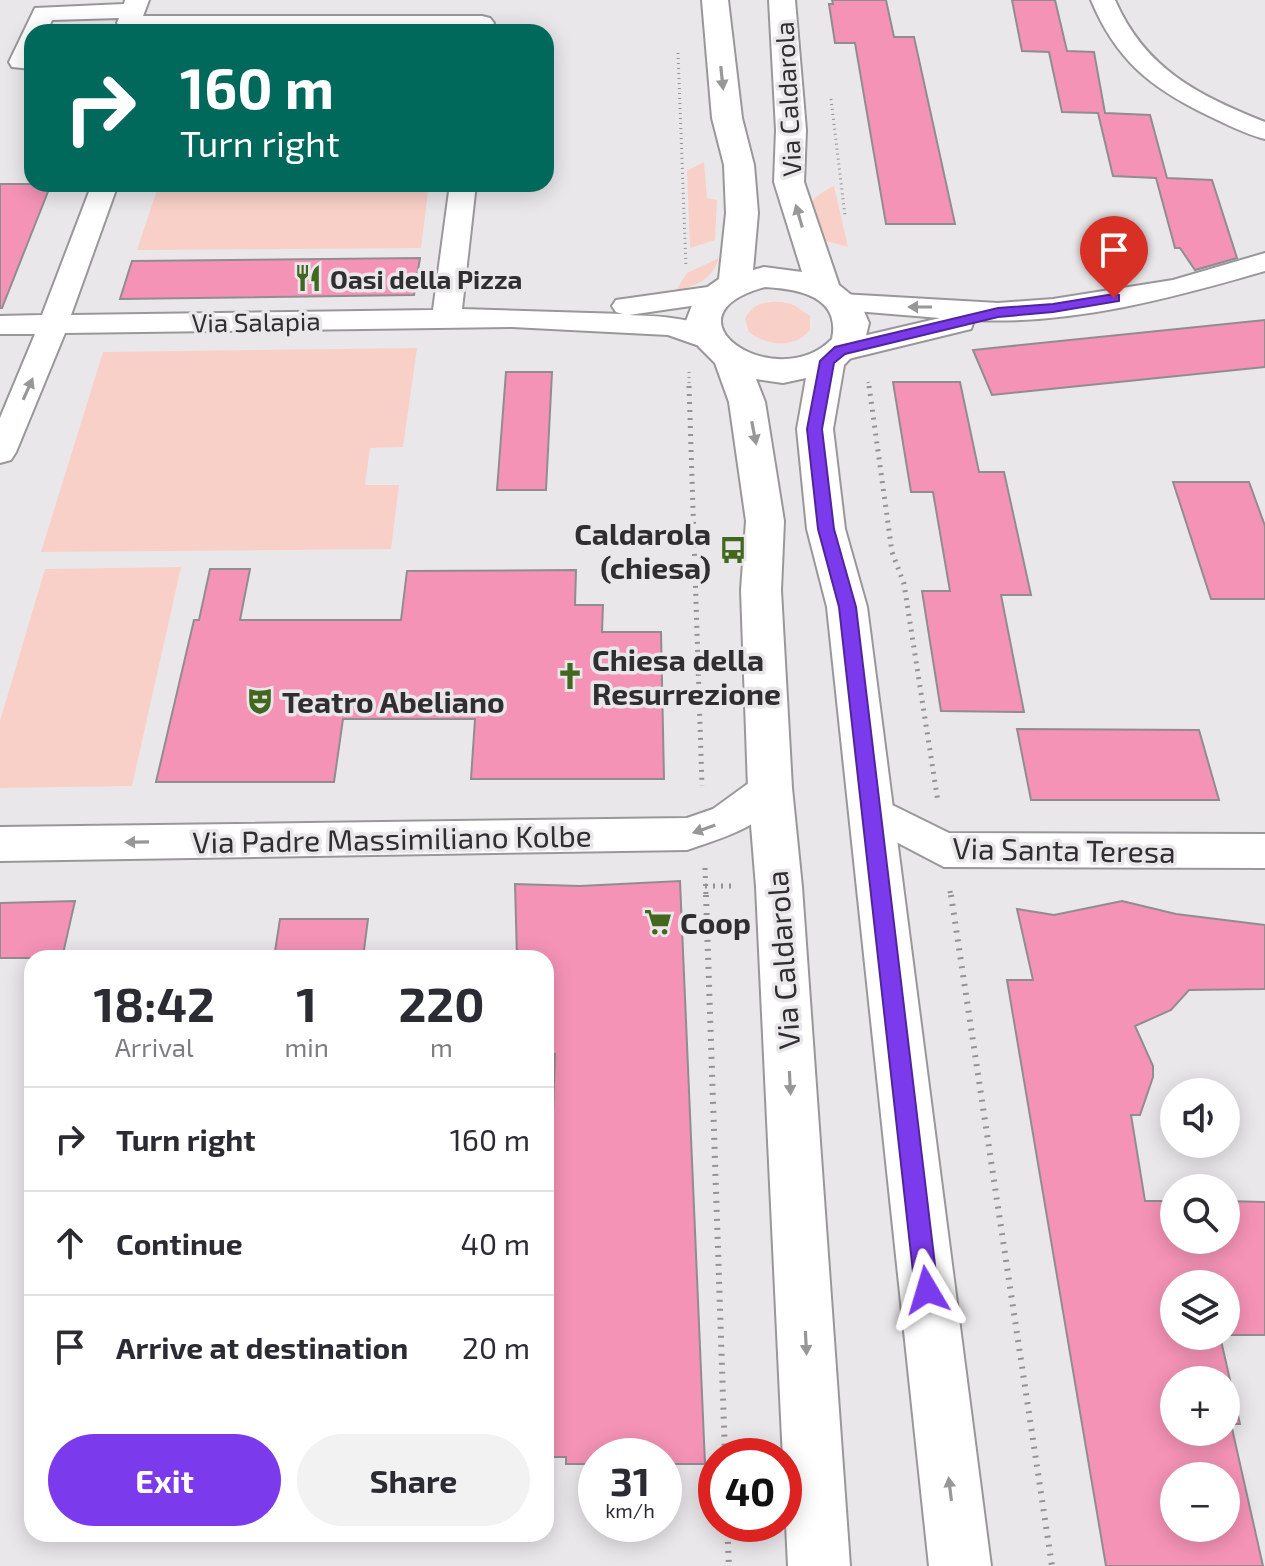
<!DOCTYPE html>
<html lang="en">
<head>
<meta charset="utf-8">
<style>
	body { margin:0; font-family:"Exo 2",sans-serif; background:#f2f2f3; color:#2b2b33; height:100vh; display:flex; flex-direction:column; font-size:30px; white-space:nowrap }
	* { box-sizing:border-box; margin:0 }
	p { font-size:26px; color:#7c7c81 }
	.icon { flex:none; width:44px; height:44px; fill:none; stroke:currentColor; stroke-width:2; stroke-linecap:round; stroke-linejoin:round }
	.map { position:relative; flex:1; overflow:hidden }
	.details { position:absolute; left:24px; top:950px; width:530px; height:592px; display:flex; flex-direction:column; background:#fff; border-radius:24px; box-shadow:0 4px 20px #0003 }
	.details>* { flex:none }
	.guide { position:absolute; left:24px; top:24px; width:530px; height:168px; border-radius:24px; box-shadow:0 4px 20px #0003; background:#00695c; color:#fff; overflow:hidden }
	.controls { position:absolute; left:1160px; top:1078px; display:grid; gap:16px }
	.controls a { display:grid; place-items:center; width:80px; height:80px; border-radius:50%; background:#fff; box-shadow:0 4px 20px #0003; font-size:40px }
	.speed { position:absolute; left:578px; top:1438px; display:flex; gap:16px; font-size:40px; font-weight:700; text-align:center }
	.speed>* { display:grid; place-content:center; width:104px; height:104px; border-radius:50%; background:#fff; box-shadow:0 4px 20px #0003; line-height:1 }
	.speed small { font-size:20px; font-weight:400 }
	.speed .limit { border:12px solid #d22; background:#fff; color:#111 }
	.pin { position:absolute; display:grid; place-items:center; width:68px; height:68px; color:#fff; margin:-82px -34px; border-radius:50% 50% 50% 0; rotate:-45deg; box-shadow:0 0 8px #0007 }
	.pin .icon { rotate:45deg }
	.me { position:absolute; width:88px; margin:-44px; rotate:353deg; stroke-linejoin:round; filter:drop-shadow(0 0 6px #0008) }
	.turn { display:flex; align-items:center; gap:28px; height:168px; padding:0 24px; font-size:36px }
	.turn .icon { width:104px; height:104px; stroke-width:2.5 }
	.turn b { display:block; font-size:56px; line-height:68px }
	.eta { display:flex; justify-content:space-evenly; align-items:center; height:136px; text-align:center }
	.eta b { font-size:48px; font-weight:700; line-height:56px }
	.action { display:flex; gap:16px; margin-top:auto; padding:16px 24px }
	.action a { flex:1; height:92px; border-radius:48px; background:#7c3aed; color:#fff; font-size:32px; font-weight:700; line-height:92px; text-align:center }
	.action a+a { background:#f2f2f3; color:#2b2b33 }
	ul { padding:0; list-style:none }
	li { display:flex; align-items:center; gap:24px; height:104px; padding:0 24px; border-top:2px solid #e1e1e2 }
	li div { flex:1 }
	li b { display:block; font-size:30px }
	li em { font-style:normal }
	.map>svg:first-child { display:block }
	.green { fill:#f9d0c7 }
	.building { fill:#f593b6; stroke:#918d8e; stroke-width:2; fill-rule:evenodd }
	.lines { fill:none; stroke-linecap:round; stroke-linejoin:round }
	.street-casing { stroke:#9a979a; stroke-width:4 }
	.secondary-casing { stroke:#9a979a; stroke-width:4 }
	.path-far2 { stroke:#949294; stroke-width:3; stroke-dasharray:1 4; stroke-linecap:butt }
	.path-far1 { stroke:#949294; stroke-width:5; stroke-dasharray:2 6; stroke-linecap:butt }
	.path { stroke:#949294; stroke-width:6; stroke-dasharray:2 7; stroke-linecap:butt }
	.street { fill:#fff; fill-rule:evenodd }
	.secondary { fill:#fff; fill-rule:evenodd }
	.oneway { fill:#989798 }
	.route { fill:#7c3aed; stroke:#51269a; stroke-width:2 }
	.labels { text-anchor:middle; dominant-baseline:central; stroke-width:7; stroke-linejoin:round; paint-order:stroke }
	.far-street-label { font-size:26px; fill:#302f30; stroke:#eae7ea }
	.far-poi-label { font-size:26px; font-weight:bold; fill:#302f30; stroke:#eae7ea; text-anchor:start }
	.poi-label { font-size:30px; font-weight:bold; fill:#302f30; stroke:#eae7ea; text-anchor:start }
	.street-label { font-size:30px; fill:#302f30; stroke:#eae7ea }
</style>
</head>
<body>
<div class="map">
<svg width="1265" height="1566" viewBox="0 0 1265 1566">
	<rect width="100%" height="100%" fill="#eae7ea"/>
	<!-- green -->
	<path class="green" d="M704,162L707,198L717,200L715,240L690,248L687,171Z
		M159,184H429L421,248L137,250Z
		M834,186L848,247L819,239C812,207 801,202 834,186Z
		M719,258C713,278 697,287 676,290L687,273Z
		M783,302L794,305L810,316V330C795,349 767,346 749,332L745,319C752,303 767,301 783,302Z
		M417,348L403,447L370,448L365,485H399L391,549L41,552L103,352Z
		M181,567L132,786L0,788V721L45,569Z"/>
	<!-- building -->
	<path class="building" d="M832,0H886L894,37H914L955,224H886L855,43H835L829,4H833Z
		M1012,0H1055L1067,51L1094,52L1105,113L1150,115L1167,178L1212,180L1237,258L1195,270L1180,248H1175L1156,178L1113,176L1098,113L1062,112L1049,52L1022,51Z
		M0,184H51L2,308H0Z
		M420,258L414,295L120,299L132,261Z
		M1265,320V367L992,395L973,350Z
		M506,372H552L546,490H497Z
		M893,382H960L979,472H1004L1031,595H1001L1024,712L941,711L922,591H950L933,492H911Z
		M1173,482H1249L1265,526V599H1211Z
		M210,569H250L240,620H401L407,571L576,570L575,605H603L602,632H661L664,779H471L475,719H343L334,782H156L194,620H199Z
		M1017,729L1199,730L1219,800H1031Z
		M680,881L705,1464H664V1456H596V1464H566V1457H546V1231H549L555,1054H546V958H517L515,884L580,886Z
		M75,901L62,958H0V903Z
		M1122,901L1176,914L1265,925V989L1189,990L1171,1010L1135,1026L1153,1066V1077L1140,1115H1131L1145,1201H1174V1240H1226V1201L1265,1202V1335H1226V1284H1174V1336H1220L1240,1424H1231L1263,1566H1106L1007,980H1033L1017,909L1054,915ZM1174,1380H1226V1432H1174ZM1174,1476H1226V1528H1174Z
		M280,919H368L363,958H274Z"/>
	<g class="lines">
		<!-- street casing -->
		<g class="street-casing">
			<path id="street" d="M125,0H149L143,16H482L490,18L494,23L490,28L482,30H129L121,28L117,23L119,18L52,20L47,32H32V69L12,67L9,62L35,8L124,4Z
				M1091,0H1115C1145,69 1198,95 1265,122V139C1245,134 1226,124 1207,115C1150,87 1116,60 1091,0Z
				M92,184H118L71,315L433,310L450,184H476L462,309L623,314L616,312L612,306L616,300L715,286L725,289L729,295L725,301L629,315C655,316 708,317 723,340L718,347L708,349L668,335L512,327L65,333L16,452L11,460L0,463V418L35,334H0V316L42,315Z
				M1265,253V271C1172,298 1072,325 974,320L971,329L840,361L829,358L825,351L829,344L940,318L831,309L827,303L831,297L841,294L998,303L1053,299L1173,280Z
				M770,772L783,777L789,788C771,824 723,838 687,850L0,861V827L687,818L713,809L757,777Z
				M872,795L949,833L1265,834V868L944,867L858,822L853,811L858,800Z"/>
		</g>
		<!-- secondary casing -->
		<g class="secondary-casing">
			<path id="secondary" d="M702,0H728L742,118L754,165L758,213L753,270L764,267L802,272L774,182L776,130L769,0H795L806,130L804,182L839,285L860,302L869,323L864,344L844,365L833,429L845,529L867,607L991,1566H929L827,607L807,529L797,429L806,378L783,383L756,379L765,402L784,521L781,590L792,788L802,887L850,1566H788L756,887L748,788L741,590L746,521L729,402L715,363L699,347L686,321L696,295L719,279L726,213L724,165L712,118ZM765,287C798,289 841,296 832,339C777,396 656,317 765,287Z"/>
		</g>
		<!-- path-far2 -->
		<path class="path-far2" d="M678,53L686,267
			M831,99L845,216
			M689,372V388
			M868,382L869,388"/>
		<!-- path-far1 -->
		<path class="path-far1" d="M689,386L702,786
			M869,386L892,552L904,584L938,802
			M705,868L706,897
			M705,886H732
			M950,891L951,897"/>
		<!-- path -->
		<path class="path" d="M706,895L725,1456
			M951,895L1052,1566
			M727,1524L729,1566"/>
		<!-- street -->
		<use href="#street" class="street"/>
		<!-- secondary -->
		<use href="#secondary" class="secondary"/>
	</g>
	<!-- one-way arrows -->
	<defs><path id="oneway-solid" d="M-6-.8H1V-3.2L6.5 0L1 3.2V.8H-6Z" transform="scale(2)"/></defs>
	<g class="oneway">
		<use href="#oneway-solid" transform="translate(722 78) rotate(84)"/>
		<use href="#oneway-solid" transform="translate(799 216) rotate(-106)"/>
		<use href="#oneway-solid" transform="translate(920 307) rotate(-180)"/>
		<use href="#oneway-solid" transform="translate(28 389) rotate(-66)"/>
		<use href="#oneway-solid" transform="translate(754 433) rotate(79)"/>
		<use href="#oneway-solid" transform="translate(704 829) rotate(161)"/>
		<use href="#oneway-solid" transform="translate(137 842) rotate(179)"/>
		<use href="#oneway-solid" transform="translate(790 1083) rotate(87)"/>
		<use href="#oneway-solid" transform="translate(806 1343) rotate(87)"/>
		<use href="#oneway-solid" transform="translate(950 1489) rotate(-97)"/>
	</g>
	<!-- route -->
	<path class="route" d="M1114,294L1119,295V301L1053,312L998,317L845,354L834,363L822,429L834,529L856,607L938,1290L935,1298L927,1302L919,1298L915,1290L839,607L818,529L807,429L820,361L835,347L998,308L1053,304Z"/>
	<!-- icons -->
	<defs>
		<g id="restaurant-bare" transform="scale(2.16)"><path d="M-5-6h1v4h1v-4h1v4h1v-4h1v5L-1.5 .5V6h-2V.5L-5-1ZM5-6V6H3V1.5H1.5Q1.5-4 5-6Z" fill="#42671f" stroke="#eae7ea" stroke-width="2.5" paint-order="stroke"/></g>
		<g id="bus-bare" transform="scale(2.16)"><path d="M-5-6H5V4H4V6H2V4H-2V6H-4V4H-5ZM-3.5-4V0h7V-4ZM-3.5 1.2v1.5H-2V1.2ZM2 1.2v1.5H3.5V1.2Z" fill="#42671f" stroke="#eae7ea" stroke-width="2.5" paint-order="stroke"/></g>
		<g id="church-bare" transform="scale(2.16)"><path d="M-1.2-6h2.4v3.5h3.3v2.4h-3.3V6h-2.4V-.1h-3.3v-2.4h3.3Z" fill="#42671f" stroke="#eae7ea" stroke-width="2.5" paint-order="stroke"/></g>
		<g id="theatre-bare" transform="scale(2.16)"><path d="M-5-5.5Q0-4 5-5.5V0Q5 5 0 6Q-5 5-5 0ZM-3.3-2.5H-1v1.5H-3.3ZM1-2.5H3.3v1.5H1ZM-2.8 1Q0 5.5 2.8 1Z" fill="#42671f" stroke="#eae7ea" stroke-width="2.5" paint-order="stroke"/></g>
		<g id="supermarket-bare" transform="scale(2.16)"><path d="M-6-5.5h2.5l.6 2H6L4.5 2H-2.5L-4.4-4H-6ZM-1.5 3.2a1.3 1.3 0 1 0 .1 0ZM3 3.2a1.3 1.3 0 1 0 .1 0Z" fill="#42671f" stroke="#eae7ea" stroke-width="2.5" paint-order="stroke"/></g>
	</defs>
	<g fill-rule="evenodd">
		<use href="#restaurant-bare" x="308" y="278"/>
		<use href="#bus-bare" x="733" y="550"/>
		<use href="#church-bare" x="570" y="676"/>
		<use href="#theatre-bare" x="260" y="701"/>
		<use href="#supermarket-bare" x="658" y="922"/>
	</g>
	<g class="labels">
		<!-- far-street labels -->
		<g class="far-street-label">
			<text transform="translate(787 99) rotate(-93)">Via Caldarola</text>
			<text transform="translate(256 321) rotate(-1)">Via Salapia</text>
		</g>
		<!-- far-poi labels -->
		<g class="far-poi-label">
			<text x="330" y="278">Oasi della Pizza</text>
		</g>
		<!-- poi labels -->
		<g class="poi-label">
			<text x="711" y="533" text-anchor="end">Caldarola<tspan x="711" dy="34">(chiesa)</tspan></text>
			<text x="592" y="659">Chiesa della<tspan x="592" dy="34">Resurrezione</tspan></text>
			<text x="282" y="701">Teatro Abeliano</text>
			<text x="680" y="922">Coop</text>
		</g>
		<!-- street labels -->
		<g class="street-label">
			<text transform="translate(392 838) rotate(-1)">Via Padre Massimiliano Kolbe</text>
			<text transform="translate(1064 849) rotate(1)">Via Santa Teresa</text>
			<text transform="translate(782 960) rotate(-94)">Via Caldarola</text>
		</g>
	</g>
</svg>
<div class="controls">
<a><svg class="icon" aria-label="sound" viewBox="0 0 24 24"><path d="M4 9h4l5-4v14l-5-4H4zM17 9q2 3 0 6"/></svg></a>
<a><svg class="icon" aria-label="search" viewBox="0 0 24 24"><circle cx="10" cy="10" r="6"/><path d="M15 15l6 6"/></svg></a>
<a><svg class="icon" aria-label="layers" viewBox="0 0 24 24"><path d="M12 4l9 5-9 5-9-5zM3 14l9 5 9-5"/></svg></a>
<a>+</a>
<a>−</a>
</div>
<div class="speed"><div>31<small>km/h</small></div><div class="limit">40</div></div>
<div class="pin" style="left:1114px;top:298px;background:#d93025"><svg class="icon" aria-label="arrive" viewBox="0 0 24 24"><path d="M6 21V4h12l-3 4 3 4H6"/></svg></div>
<svg class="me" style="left:927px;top:1290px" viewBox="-20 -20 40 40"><path d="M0-17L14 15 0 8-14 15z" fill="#7c3aed" stroke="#fff" stroke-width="4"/></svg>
<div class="guide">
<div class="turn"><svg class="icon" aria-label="right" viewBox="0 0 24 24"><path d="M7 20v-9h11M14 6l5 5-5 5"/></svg><div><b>160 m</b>Turn right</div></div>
</div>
<section class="details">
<div class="eta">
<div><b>18:42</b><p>Arrival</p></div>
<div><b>1</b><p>min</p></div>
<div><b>220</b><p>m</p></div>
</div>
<ul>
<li><svg class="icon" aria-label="right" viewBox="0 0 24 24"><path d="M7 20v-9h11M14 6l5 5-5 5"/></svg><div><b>Turn right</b></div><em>160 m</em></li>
<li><svg class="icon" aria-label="ahead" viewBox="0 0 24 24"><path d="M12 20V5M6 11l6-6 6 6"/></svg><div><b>Continue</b></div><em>40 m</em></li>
<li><svg class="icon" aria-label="arrive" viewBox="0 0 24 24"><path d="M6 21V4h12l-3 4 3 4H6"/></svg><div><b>Arrive at destination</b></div><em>20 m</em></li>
</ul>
<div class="action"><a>Exit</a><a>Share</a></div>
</section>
</div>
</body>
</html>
